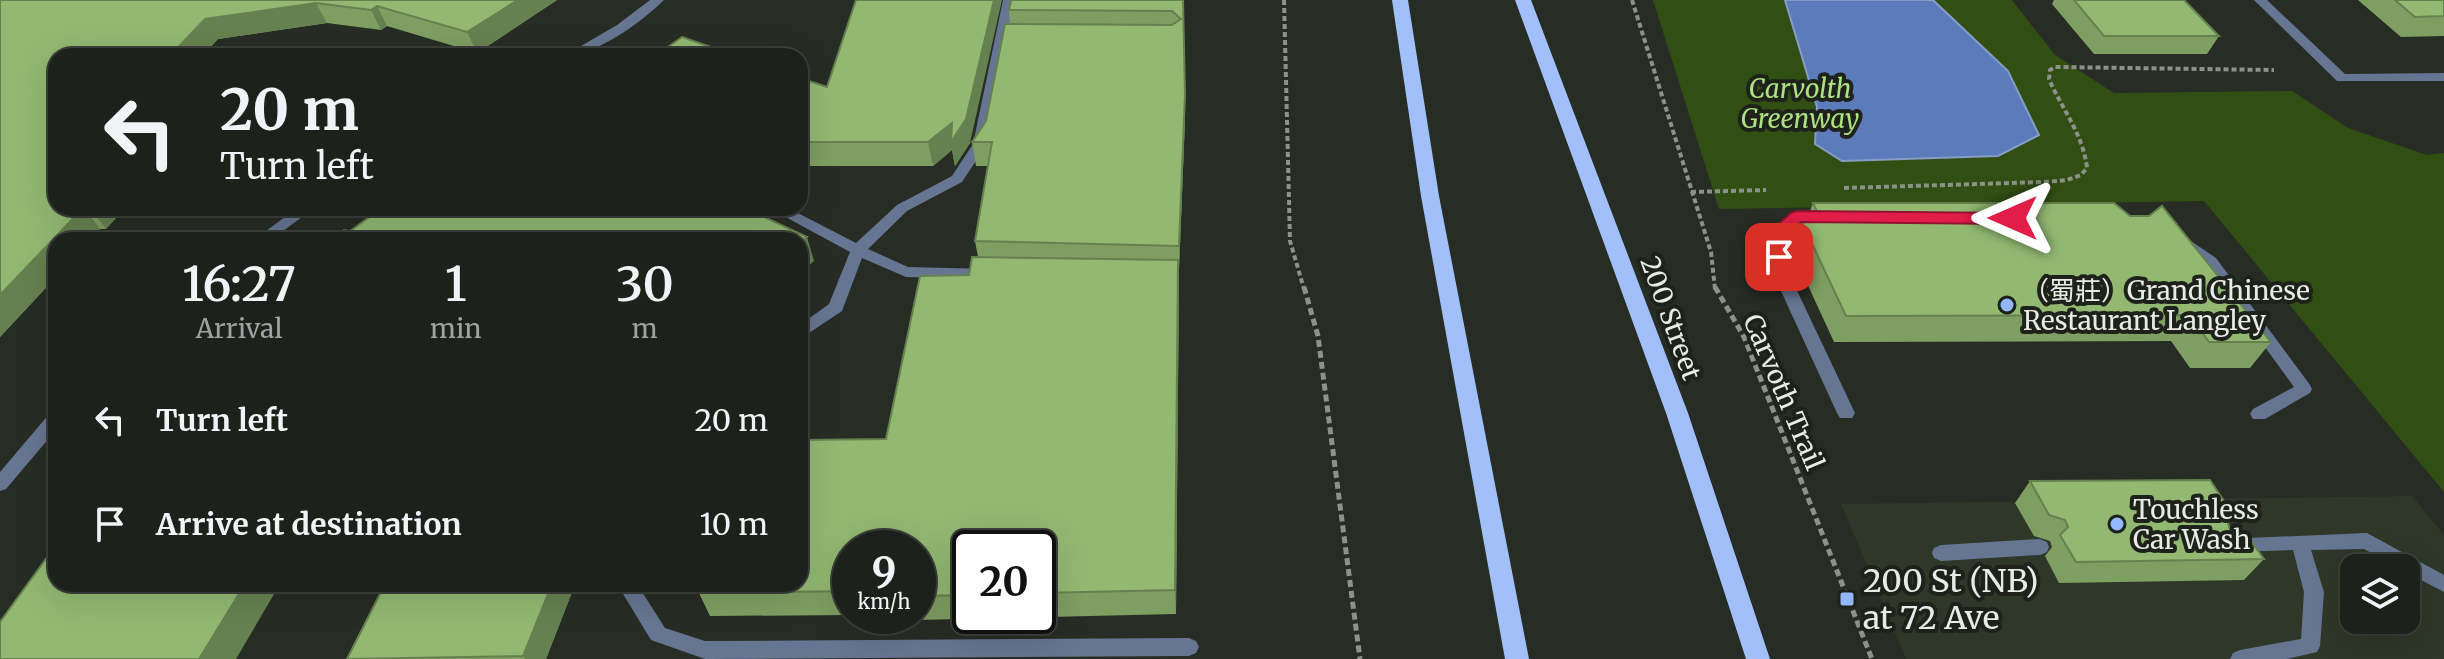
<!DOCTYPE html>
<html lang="en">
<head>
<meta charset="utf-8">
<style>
	body { margin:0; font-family:Merriweather,"Noto Sans SC",serif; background:#2a2e28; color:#f1f3f6; height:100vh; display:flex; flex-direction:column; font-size:30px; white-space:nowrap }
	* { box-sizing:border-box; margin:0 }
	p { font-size:26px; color:#a0a3a3 }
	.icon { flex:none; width:44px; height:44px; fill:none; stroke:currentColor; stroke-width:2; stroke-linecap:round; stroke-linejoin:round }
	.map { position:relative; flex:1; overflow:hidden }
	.sheet { position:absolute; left:48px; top:232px; width:760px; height:360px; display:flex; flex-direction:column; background:#1d211b; border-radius:24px; box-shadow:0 8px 32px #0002,0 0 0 2px #3b3e3a }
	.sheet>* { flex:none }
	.hud { position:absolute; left:48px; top:48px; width:760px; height:168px; border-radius:24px; box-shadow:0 8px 32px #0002,0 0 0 2px #3b3e3a; background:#1d211b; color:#f1f3f6; overflow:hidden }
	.fabs { position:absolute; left:2340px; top:554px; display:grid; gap:16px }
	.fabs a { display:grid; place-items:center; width:80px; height:80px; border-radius:16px; background:#1d211b; box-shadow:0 8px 32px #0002,0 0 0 2px #3b3e3a; font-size:40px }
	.speed { position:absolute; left:832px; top:530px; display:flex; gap:16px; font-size:40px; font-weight:700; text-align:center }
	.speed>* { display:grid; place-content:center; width:104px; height:104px; border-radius:50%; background:#1d211b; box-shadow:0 8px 32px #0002,0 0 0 2px #3b3e3a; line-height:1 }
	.speed small { font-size:20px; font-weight:400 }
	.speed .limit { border:4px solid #111; border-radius:12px; background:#fff; color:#111 }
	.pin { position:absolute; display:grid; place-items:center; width:68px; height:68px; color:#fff; margin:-34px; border-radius:16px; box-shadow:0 4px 12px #0006 }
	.me { position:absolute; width:88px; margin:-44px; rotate:270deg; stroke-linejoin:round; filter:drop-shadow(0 0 6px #0008) }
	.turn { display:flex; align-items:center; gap:28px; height:168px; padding:0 40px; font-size:36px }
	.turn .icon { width:104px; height:104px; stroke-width:2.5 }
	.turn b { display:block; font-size:56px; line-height:68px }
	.eta { display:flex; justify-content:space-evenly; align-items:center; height:136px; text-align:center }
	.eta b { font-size:48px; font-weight:600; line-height:56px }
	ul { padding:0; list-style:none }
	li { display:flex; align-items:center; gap:24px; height:104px; padding:0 40px }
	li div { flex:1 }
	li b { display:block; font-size:30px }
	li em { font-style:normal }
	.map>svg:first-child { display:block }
	.built { fill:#2f3728; fill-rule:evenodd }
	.green { fill:#324f13 }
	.water { fill:#5b7bba; stroke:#859dc7; stroke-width:2 }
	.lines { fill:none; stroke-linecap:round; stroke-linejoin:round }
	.path-far1 { stroke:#8d918b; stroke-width:4; stroke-dasharray:5 3; stroke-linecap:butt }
	.path { stroke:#8d918b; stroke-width:5; stroke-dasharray:7 4; stroke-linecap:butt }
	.lane { fill:#667591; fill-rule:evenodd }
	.street { fill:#667591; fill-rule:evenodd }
	.primary { fill:#a1bff9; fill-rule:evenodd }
	.wall { fill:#7e9e62; fill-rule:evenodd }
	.shaded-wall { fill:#668150 }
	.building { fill:#92b872; stroke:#668150; stroke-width:2 }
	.route { fill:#e11d48; stroke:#92132f; stroke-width:2 }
	.poi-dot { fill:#93b7fd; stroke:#1e221a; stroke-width:3 }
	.labels { text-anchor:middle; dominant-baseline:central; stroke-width:8; stroke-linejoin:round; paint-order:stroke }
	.park-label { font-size:26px; font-style:italic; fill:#aee182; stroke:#1e221a }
	.poi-label { font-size:26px; fill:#e8ebe6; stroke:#1e221a; text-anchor:start }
	.street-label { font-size:26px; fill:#e8ebe6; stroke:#1e221a }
	.near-poi-label { font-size:32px; fill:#e8ebe6; stroke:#1e221a; text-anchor:start }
</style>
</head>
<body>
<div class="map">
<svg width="2444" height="659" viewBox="0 0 2444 659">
	<rect width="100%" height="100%" fill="#272c24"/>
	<!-- built -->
	<path class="built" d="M2412,496L2444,535V659H1906L1841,504ZM2354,568H2406V620H2354Z"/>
	<!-- green -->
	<path class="green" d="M1653,0H2012L2055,55L2114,93L2292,91L2348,128L2427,155L2444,153V492L2204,201L1719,209Z"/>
	<!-- water -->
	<path class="water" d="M1785,0H1933L2008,71L2039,135L1998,156L1842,161L1815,144L1817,107Z"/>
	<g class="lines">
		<!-- path-far1 -->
		<path class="path-far1" d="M1284,0L1290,241L1304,289
			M1632,0L1711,252L1715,289
			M1844,188L2045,182L2067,180L2081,175L2087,168C2083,134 2062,109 2049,79L2050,70L2055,67L2274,70
			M1691,192L1766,190"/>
		<!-- path -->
		<path class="path" d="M1304,287L1318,336L1360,659
			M1715,287L1744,337L1872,659"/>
		<!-- lane -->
		<path class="lane" d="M1003,0H1015L987,144L962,182L907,211L868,249L908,267L990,269L998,274L990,279L906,277L862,258L842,311L800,339V325L829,304L850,252L769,208H788L856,243L897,205L952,176L973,144Z
			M1797,212H1819L1826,217L1819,222H1801L1782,237L1791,278L1855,413L1852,418H1840L1837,413L1775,278L1767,236L1792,214Z
			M2185,237L2216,258L2310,385L2312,389L2310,393L2265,419H2253L2250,414L2253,409L2294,387L2206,266L2180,245L2178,242Z
			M2367,533L2444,575V592L2406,572V568H2399L2364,549L2311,550L2324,592L2320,646L2317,652L2287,659H2230L2233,653L2240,650L2301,639L2304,592L2293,550L2233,552L2226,549L2224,544L2226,539Z
			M2040,539L2047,542L2049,547L2047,552L2040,555L1941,561L1934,558L1932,553L1934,548L1941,545Z
			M617,584H637L665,628L705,641L1189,638L1196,641L1199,647L1196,653L1189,656L705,659L651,640Z"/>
		<!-- street -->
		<path class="street" d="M650,0H664C642,22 595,56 564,56L617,25Z
			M2254,0H2267L2345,74L2444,73V81H2337Z
			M297,208H314L271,240H254Z
			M56,412V430L6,489L0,491V472L50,413Z"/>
		<!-- primary -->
		<path class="primary" d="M1392,0H1408L1439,196L1529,659H1505L1421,196Z
			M1515,0H1531L1688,413L1770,659H1746L1666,413Z"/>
	</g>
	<!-- wall -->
	<path class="wall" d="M0,0H557L477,53L387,26L381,30L327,23L218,39L202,56H56V208H125L106,229H100L90,240H56V277L0,337Z
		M1183,0L1185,118L1179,270L1176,614L917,620L916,616H918V548H850V615L710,616L699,593L701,586H642L640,584H800L886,439L978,257L975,241L988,166H976L972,142L986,121L1010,24L1009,10ZM970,548H1038V616H970Z
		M2054,0H2184L2219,36L2207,54H2094L2052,4Z
		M2358,0H2444V36L2401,37Z
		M800,78L827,87L970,143L955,166L952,150L933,166H800Z
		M1813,203H2114L2271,342L2250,368H2190L2171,341L1834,342L1788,242L1799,216H1808Z
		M2030,481L2230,530L2264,559L2244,580L2059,583L2045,556L2052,547L2050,541L2034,536L2015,503Z
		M385,584H616L615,587H574L546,659H347Z"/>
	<!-- shaded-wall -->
	<path class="shaded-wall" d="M518,0H557L477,53L467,32Z
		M994,0H1002L970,143L955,166L952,150L933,166L928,142L952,123Z
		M1183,0L1185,118L1179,270V246Z
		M316,3L327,23L218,39L202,56H170L205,19Z
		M377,6L387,26L381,30L371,10Z
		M84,208L100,229L90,240H56V277L0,337V295Z
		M90,208H125L106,229Z
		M807,237L814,261L800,273V243Z
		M1178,260L1179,284L1176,614L1175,590Z
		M245,584H280L236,659H199Z
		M552,584H572L574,587L546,659H525L523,656Z"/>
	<!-- building -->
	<path class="building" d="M0,0H518L467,32L377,6L371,10L316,3L205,19L170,56H56V208H83L0,295Z
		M856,0H994L966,119L951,142L952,123L928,142H800V78L827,87Z
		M1011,0H1183L1185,94L1179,246L975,241L992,142H972L986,121L1005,24L1172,25L1181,19L1172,11L1009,10Z
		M2074,0H2184L2219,36H2104Z
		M2395,0H2444V16L2415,17Z
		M682,37L737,56H655Z
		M1813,203H2114L2130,216H2149L2162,206L2271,342H2209L2190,315L1846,316L1799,216H1819Z
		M382,208H745L807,237L800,243V240H333L344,230L350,231Z
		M972,257L1178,260L1175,590L1038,593V548H970V595L918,596V548H850V591L699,593L702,584H800V440L886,439L920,276L969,275Z
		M2210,480L2234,516L2228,523L2230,530L2247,535L2264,559L2076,562L2060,535L2068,527L2065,520L2049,515L2030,481Z
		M56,545V584H245L199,659H0V622Z
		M385,584H552L523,656L347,659Z"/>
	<!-- route -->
	<path class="route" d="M1797,211L2013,213L2021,218L2013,224L1801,222L1782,238L1787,257L1785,261H1773L1765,236L1791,213Z"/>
	<!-- markers -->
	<g class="poi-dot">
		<circle cx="2007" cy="305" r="8"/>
		<circle cx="2117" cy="524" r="8"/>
		<rect x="1839" y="591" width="16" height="16" rx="4"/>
	</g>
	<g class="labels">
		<!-- park labels -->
		<g class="park-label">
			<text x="1800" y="88">Carvolth<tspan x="1800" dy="30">Greenway</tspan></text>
		</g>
		<!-- poi labels -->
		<g class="poi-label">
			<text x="2023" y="290">（蜀莊）Grand Chinese<tspan x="2023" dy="30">Restaurant Langley</tspan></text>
			<text x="2133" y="509">Touchless<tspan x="2133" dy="30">Car Wash</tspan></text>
		</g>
		<!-- street labels -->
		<g class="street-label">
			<text transform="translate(1671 318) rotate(70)">200 Street</text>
			<text transform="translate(1784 392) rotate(67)">Carvoth Trail</text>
		</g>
		<!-- near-poi labels -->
		<g class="near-poi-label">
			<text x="1863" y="581">200 St (NB)<tspan x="1863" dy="37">at 72 Ave</tspan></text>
		</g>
	</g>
</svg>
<div class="fabs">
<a><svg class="icon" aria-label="layers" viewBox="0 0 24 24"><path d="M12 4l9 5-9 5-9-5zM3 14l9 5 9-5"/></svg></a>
</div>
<div class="speed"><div>9<small>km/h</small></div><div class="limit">20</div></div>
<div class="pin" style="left:1779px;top:257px;background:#d93025"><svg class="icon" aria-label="arrive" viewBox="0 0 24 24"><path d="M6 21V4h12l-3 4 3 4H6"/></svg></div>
<svg class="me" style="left:2013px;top:218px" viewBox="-20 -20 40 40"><path d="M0-17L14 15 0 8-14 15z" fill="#e11d48" stroke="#fff" stroke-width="4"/></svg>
<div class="hud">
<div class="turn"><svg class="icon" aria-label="left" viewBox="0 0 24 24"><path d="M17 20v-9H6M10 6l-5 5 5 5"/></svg><div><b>20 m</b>Turn left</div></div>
</div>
<section class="sheet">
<div class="eta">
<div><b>16:27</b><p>Arrival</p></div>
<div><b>1</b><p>min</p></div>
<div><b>30</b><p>m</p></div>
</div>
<ul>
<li><svg class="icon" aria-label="left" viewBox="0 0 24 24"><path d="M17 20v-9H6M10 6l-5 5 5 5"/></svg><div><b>Turn left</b></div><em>20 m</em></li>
<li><svg class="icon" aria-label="arrive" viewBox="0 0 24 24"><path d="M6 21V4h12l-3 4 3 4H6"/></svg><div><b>Arrive at destination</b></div><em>10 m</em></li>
</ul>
</section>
</div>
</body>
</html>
